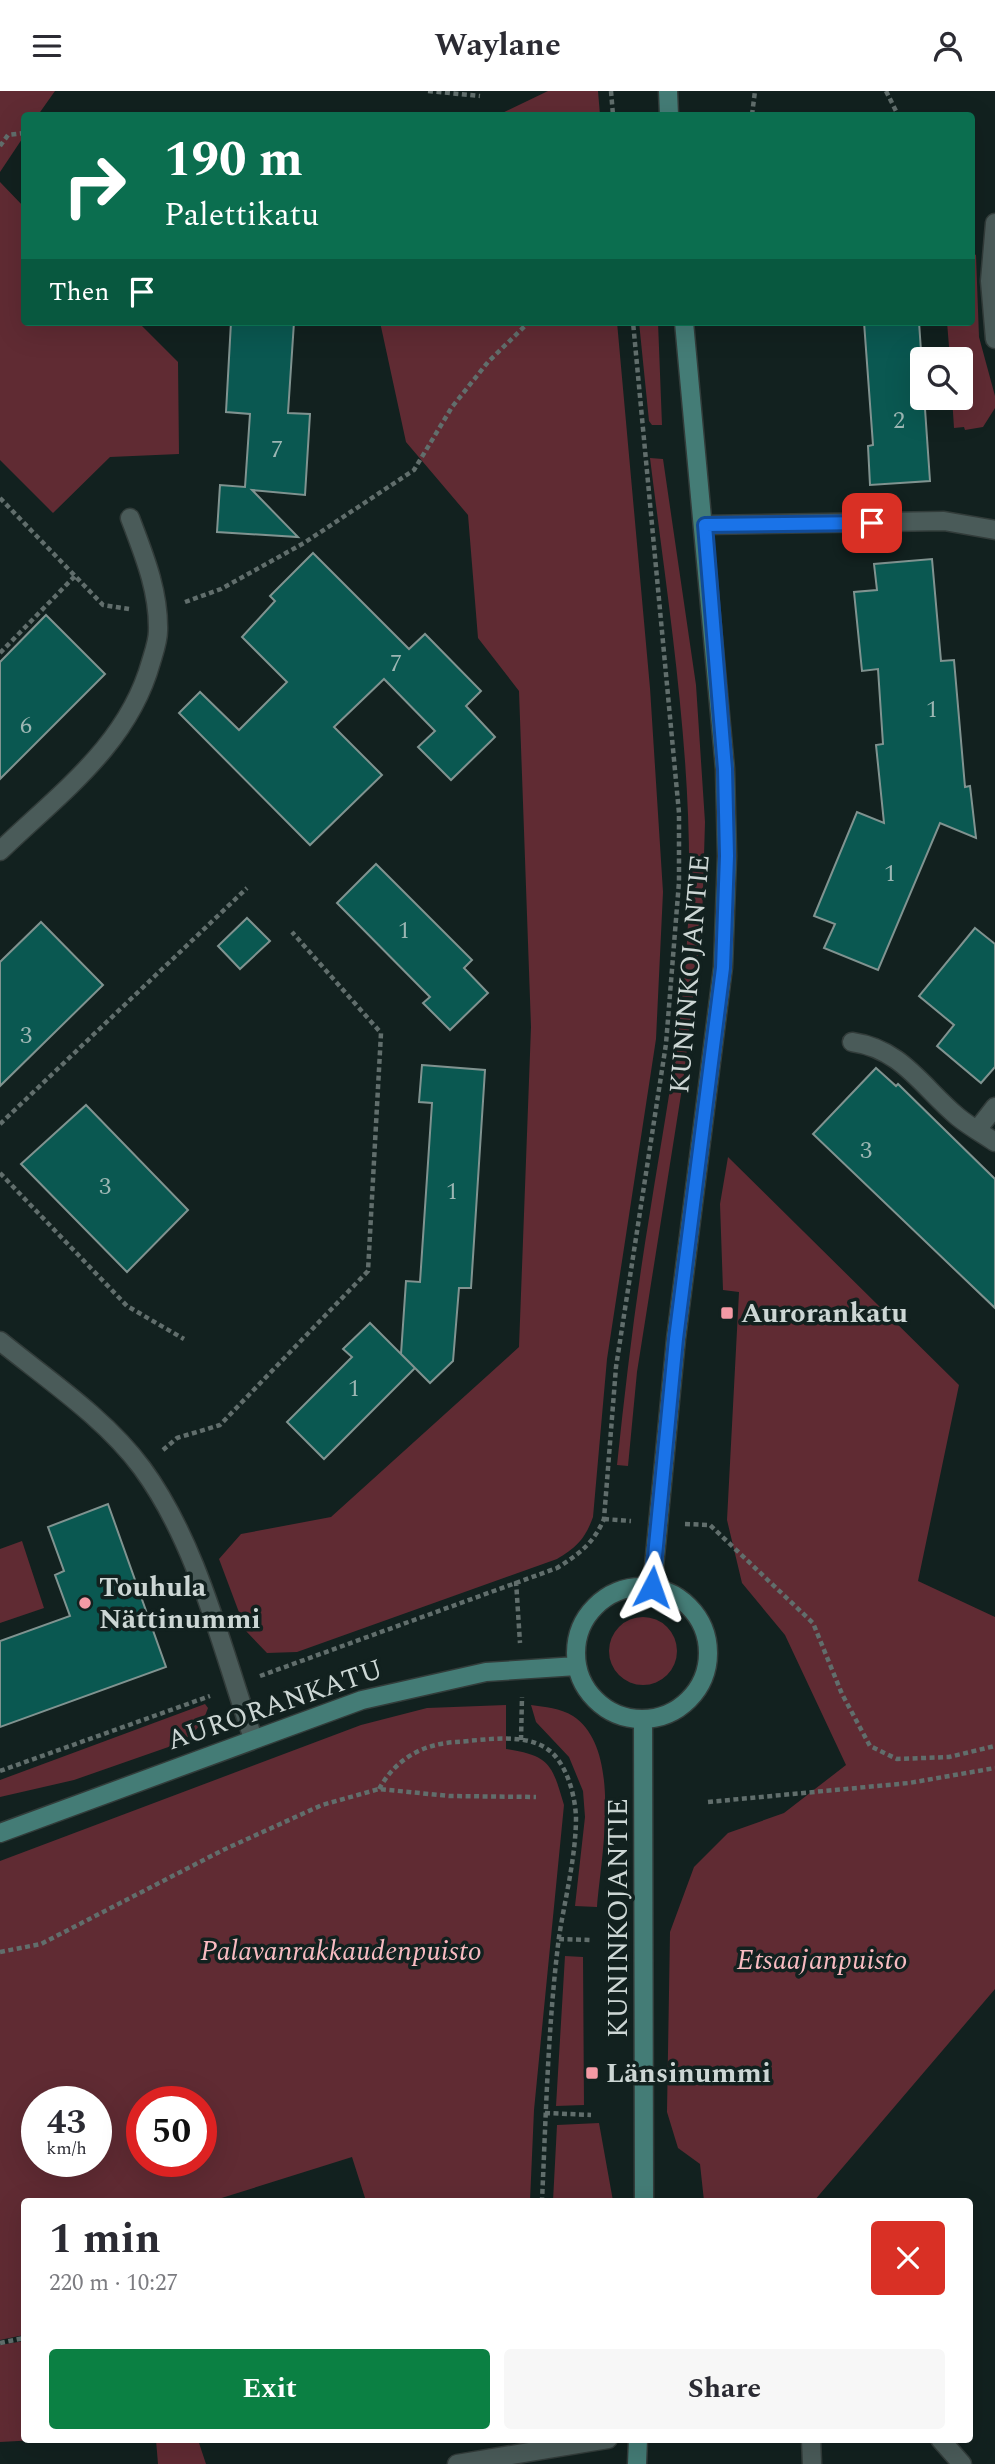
<!DOCTYPE html>
<html lang="en">
<head>
<meta charset="utf-8">
<style>
	body { margin:0; font-family:Spectral,serif; background:#f7f7f7; color:#2b2b33; height:100vh; display:flex; flex-direction:column; font-size:26px; white-space:nowrap }
	* { box-sizing:border-box; margin:0 }
	p { font-size:23px; color:#7c7c81 }
	.icon { flex:none; width:38px; height:38px; fill:none; stroke:currentColor; stroke-width:2; stroke-linecap:round; stroke-linejoin:round }
	.map { position:relative; flex:1; overflow:hidden }
	.sheet { position:absolute; left:21px; top:2107px; width:952px; height:245px; display:flex; flex-direction:column; background:#fff; border-radius:7px; box-shadow:0 7px 28px #0002 }
	.sheet>* { flex:none }
	.banner { position:absolute; left:21px; top:21px; width:954px; height:214px; border-radius:7px; box-shadow:0 7px 28px #0002; background:#0b6e4f; color:#fff; overflow:hidden }
	.fabs { position:absolute; left:910px; top:256px; display:grid; gap:14px }
	.fabs a { display:grid; place-items:center; width:63px; height:63px; border-radius:7px; background:#fff; box-shadow:0 7px 28px #0002; font-size:35px }
	.speed { position:absolute; left:21px; top:1995px; display:flex; gap:14px; font-size:35px; font-weight:700; text-align:center }
	.speed>* { display:grid; place-content:center; width:91px; height:91px; border-radius:50%; background:#fff; box-shadow:0 7px 28px #0002; line-height:1 }
	.speed small { font-size:18px; font-weight:400 }
	.speed .limit { border:10px solid #d22; background:#fff; color:#111 }
	.pin { position:absolute; display:grid; place-items:center; width:60px; height:60px; color:#fff; margin:-30px; border-radius:14px; box-shadow:0 4px 10px #0006 }
	.me { position:absolute; width:77px; margin:-38px; rotate:4deg; stroke-linejoin:round; filter:drop-shadow(0 0 5px #0008) }
	.turn { display:flex; align-items:center; gap:24px; height:147px; padding:0 28px; font-size:32px }
	.turn .icon { width:91px; height:91px; stroke-width:2.5 }
	.turn b { display:block; font-size:49px; line-height:60px }
	.then { display:flex; align-items:center; height:66px; padding:0 28px; background:#0003; gap:14px; font-size:26px }
	.round { display:grid; place-items:center; flex:none; width:74px; height:74px; border-radius:7px; background:#f7f7f7 }
	.summary { display:flex; align-items:center; justify-content:space-between; height:119px; padding:0 28px }
	h1 { font-size:42px; font-weight:700; line-height:52px }
	.primary-button { display:flex; gap:14px; margin-top:auto; padding:14px 28px }
	.primary-button a { flex:1; height:80px; border-radius:7px; background:#0b8043; color:#fff; font-size:28px; font-weight:700; line-height:80px; text-align:center }
	.primary-button a+a { background:#f7f7f7; color:#2b2b33 }
	header { display:flex; justify-content:space-between; align-items:center; height:91px; padding:0 28px; background:#fff; font-size:32px; font-weight:700 }
	.map>svg:first-child { display:block }
	.green { fill:#602b33; fill-rule:evenodd }
	.building { fill:#0a5851; stroke:#809390; stroke-width:2 }
	.lines { fill:none; stroke-linecap:round; stroke-linejoin:round }
	.lane-casing { stroke:#323c3a; stroke-width:21 }
	.street-casing { stroke:#323c3a; stroke-width:21 }
	.secondary-casing { stroke:#323c3a; stroke-width:21 }
	.path { stroke:#616e6c; stroke-width:4.5; stroke-dasharray:5 3.5; stroke-linecap:butt }
	.lane { stroke:#4a5b59; stroke-width:18 }
	.street { stroke:#4a5b59; stroke-width:18 }
	.secondary { stroke:#447c76; stroke-width:18 }
	.route-casing { stroke:#114b97; stroke-width:18 }
	.route { stroke:#1a73e8; stroke-width:12 }
	.poi-dot { fill:#f49aa5; stroke:#12211f; stroke-width:2.5 }
	.labels { text-anchor:middle; dominant-baseline:central; stroke-width:7; stroke-linejoin:round; paint-order:stroke }
	.number-label { font-size:24px; fill:#9cb6b3 }
	.street-label { font-size:28px; fill:#ccd6d4; stroke:#12211f }
	.poi-label { font-size:28px; font-weight:bold; fill:#ccd6d4; stroke:#12211f; text-anchor:start }
	.park-label { font-size:28px; font-style:italic; fill:#f8bbc1; stroke:#12211f }
</style>
</head>
<body>
<header><svg class="icon" aria-label="menu" viewBox="0 0 24 24"><path d="M4 6h16M4 12h16M4 18h16"/></svg>Waylane<svg class="icon" aria-label="person" viewBox="0 0 24 24"><circle cx="12" cy="8" r="4"/><path d="M4 21q1-7 8-7t8 7"/></svg></header>
<div class="map">
<svg width="995" height="2373" viewBox="0 0 995 2373">
	<rect width="100%" height="100%" fill="#12211f"/>
	<!-- green -->
	<path class="green" d="M0,0H55L38,24H24V45L0,81Z
		M548,0H598L600,24H498Z
		M0,91L24,116V231H138L178,271L179,363L110,366L53,422L0,369Z
		M971,161L976,164L979,246L995,305V317L983,336L965,339L964,336L954,337L952,306H961V268H950L947,231H971Z
		M380,231H617L650,597L663,801L656,948L607,1268L593,1426C585,1448 577,1456 557,1468L297,1561L267,1562L246,1540L219,1468L241,1443L331,1426L519,1256L531,936L519,600L478,547L468,424L406,351Z
		M639,231H658L662,334H652L649,330Z
		M650,367L663,368L696,594L705,731L702,832L683,991L637,1281L628,1375L617,1374C626,1289 636,1205 650,1121C665,1026 684,929 688,832C695,677 669,521 650,367Z
		M728,1066L959,1294L918,1490L995,1526V1898L814,2110H704L700,2073L678,2057L667,2021L670,1841L694,1776L728,1742L784,1722L846,1674L785,1544L742,1492L727,1429L739,1201L723,1199L720,1113Z
		M22,1450L44,1517L0,1532V1458Z
		M609 1560a34 34 0 1 1 68 0a34 34 0 1 1-68 0Z
		M205,1613L208,1617C202,1635 193,1644 177,1653L74,1689L0,1706V1689Z
		M506,1614V1658C550,1665 552,1673 564,1714L534,2019L530,2110H366L352,2066L212,2110H24V2244L0,2249V1770L361,1634L427,1617ZM37,2011H96V2070H37ZM142,2011H201V2070H142Z
		M531,1614C545,1616 560,1617 573,1625C623,1658 601,1765 597,1816L575,1815L585,1726L583,1700L569,1666L536,1631Z
		M565,1865L583,1866L584,2014L556,2015Z
		M599,2032L613,2110H553L557,2034Z
		M24,2250V2348L37,2349L0,2351V2254Z
		M156,2349H198L206,2373H158Z"/>
	<!-- building -->
	<path class="building" d="M231,231H294L288,322L310,323L305,404L252,399L298,446L217,441L220,394L245,396L250,323L226,321Z
		M864,231H919L930,390L870,394L868,355L873,354Z
		M313,462L409,558L425,543L481,600L466,615L495,646L451,689L418,656L435,640L384,588L334,636L382,684L310,754L179,622L200,601L239,639L287,591L242,546L275,510L270,505Z
		M932,468L941,570L954,569L965,696L970,695L976,747L940,732L878,879L824,857L835,833L814,825L857,721L884,732L876,654L883,653L878,578L862,580L854,501L877,499L874,473Z
		M46,524L105,583L0,688V571Z
		M376,773L472,869L464,877L488,902L450,939L423,912L430,906L337,812Z
		M247,827L270,850L240,878L218,855Z
		M41,831L103,894L0,995V871Z
		M975,837L995,853V976L981,992L937,955L954,934L919,905Z
		M422,974L485,979L471,1197H459L453,1270L430,1292L401,1263L406,1190L420,1191L432,1012L419,1011Z
		M876,977L896,995L898,993L995,1088V1217L813,1043Z
		M86,1014L188,1119L127,1181L21,1073Z
		M370,1232L415,1277L324,1368L287,1331L352,1266L343,1258Z
		M108,1413L166,1576L0,1636V1550L70,1525L55,1484L64,1480L48,1436Z"/>
	<g class="lines">
		<!-- lane casing -->
		<g class="lane-casing">
			<path id="lane" d="M811,2348L812,2373
				M940,2348L962,2373"/>
		</g>
		<!-- street casing -->
		<g class="street-casing">
			<path id="street" d="M995,132L990,190L995,248
				M705,434L944,430L995,439
				M0,760C60,702 128,654 151,571C154,561 158,550 158,540C159,500 144,464 130,427
				M852,951C902,958 922,996 958,1026C969,1035 983,1043 995,1051
				M977,1039L995,1016
				M0,1250C48,1289 105,1327 142,1377C198,1453 222,1559 253,1647
				M457,2373L608,2348"/>
		</g>
		<!-- secondary casing -->
		<g class="secondary-casing">
			<path id="secondary" d="M668,0L669,24
				M652,1496L676,1248L723,876L727,765L725,678L684,231
				M576 1562a66 66 0 1 1 132 0a66 66 0 1 1-132 0Z
				M643,1628L644,2110
				M0,1742L362,1609L486,1581L577,1575
				M637,2373L638,2348"/>
		</g>
		<!-- path -->
		<path class="path" d="M428,0L480,5
			M611,0L613,24
			M886,0L898,24
			M752,24L755,0
			M0,55L8,44L24,42
			M0,407L103,514L129,518
			M185,511L221,498L304,452L414,379L452,316L488,271L529,231
			M0,562L75,485
			M0,1033L247,797
			M0,1082L127,1215L184,1248
			M163,1359L177,1347L220,1334L368,1180L381,942L292,841
			M604,1428L631,1430
			M685,1433L710,1434L813,1532L842,1603L870,1655L897,1668L949,1666L995,1655
			M516,1490L520,1552
			M260,1585L557,1477C579,1463 593,1453 604,1428L616,1276L666,953L679,791V722L633,231
			M521,1649L522,1606
			M0,1680L210,1605
			M379,1698C396,1668 422,1653 456,1651C487,1649 534,1639 556,1666C569,1682 575,1706 576,1726C576,1766 565,1807 559,1846C548,1933 546,2023 542,2110
			M708,1711L909,1692L995,1677
			M559,1848L592,1849
			M0,1861L41,1853L223,1759L322,1714L379,1698L449,1705L536,1706
			M545,2022L591,2024
			M0,2252L24,2247"/>
		<!-- lane -->
		<use href="#lane" class="lane"/>
		<!-- street -->
		<use href="#street" class="street"/>
		<!-- secondary -->
		<use href="#secondary" class="secondary"/>
	</g>
	<g class="lines">
		<!-- route casing -->
		<g class="route-casing">
			<path id="route" d="M652,1496L676,1248L723,877L727,765L725,678L705,434L872,432"/>
		</g>
		<!-- route -->
		<use href="#route" class="route"/>
	</g>
	<!-- markers -->
	<g class="poi-dot">
		<rect x="720" y="1215" width="14" height="14" rx="3.5"/>
		<circle cx="85" cy="1512" r="7"/>
		<rect x="585" y="1975" width="14" height="14" rx="3.5"/>
	</g>
	<g class="labels">
		<!-- number labels -->
		<g class="number-label">
			<text x="899" y="330">2</text>
			<text x="277" y="359">7</text>
			<text x="396" y="573">7</text>
			<text x="932" y="619">1</text>
			<text x="26" y="635">6</text>
			<text x="890" y="783">1</text>
			<text x="404" y="840">1</text>
			<text x="26" y="945">3</text>
			<text x="866" y="1060">3</text>
			<text x="105" y="1096">3</text>
			<text x="452" y="1101">1</text>
			<text x="354" y="1298">1</text>
		</g>
		<!-- street labels -->
		<g class="street-label">
			<text transform="translate(690 883) rotate(-85)">KUNINKOJANTIE</text>
			<text transform="translate(275 1614) rotate(-19)">AURORANKATU</text>
			<text transform="translate(618 1827) rotate(-90)">KUNINKOJANTIE</text>
		</g>
		<!-- poi labels -->
		<g class="poi-label">
			<text x="741" y="1222">Aurorankatu</text>
			<text x="99" y="1496">Touhula<tspan x="99" dy="32">Nättinummi</tspan></text>
			<text x="606" y="1982">Länsinummi</text>
		</g>
		<!-- park labels -->
		<g class="park-label">
			<text x="341" y="1860">Palavanrakkaudenpuisto</text>
			<text x="822" y="1869">Etsaajanpuisto</text>
		</g>
	</g>
</svg>
<div class="fabs">
<a><svg class="icon" aria-label="search" viewBox="0 0 24 24"><circle cx="10" cy="10" r="6"/><path d="M15 15l6 6"/></svg></a>
</div>
<div class="speed"><div>43<small>km/h</small></div><div class="limit">50</div></div>
<div class="pin" style="left:872px;top:432px;background:#d93025"><svg class="icon" aria-label="arrive" viewBox="0 0 24 24"><path d="M6 21V4h12l-3 4 3 4H6"/></svg></div>
<svg class="me" style="left:652px;top:1496px" viewBox="-20 -20 40 40"><path d="M0-17L14 15 0 8-14 15z" fill="#1a73e8" stroke="#fff" stroke-width="4"/></svg>
<div class="banner">
<div class="turn"><svg class="icon" aria-label="right" viewBox="0 0 24 24"><path d="M7 20v-9h11M14 6l5 5-5 5"/></svg><div><b>190 m</b>Palettikatu</div></div>
<div class="then">Then<svg class="icon" aria-label="arrive" viewBox="0 0 24 24"><path d="M6 21V4h12l-3 4 3 4H6"/></svg></div>
</div>
<section class="sheet">
<div class="summary"><div><h1>1 min</h1><p>220 m · 10:27</p></div><a class="round" style="background:#d93025;color:#fff"><svg class="icon" aria-label="close" viewBox="0 0 24 24"><path d="M6 6l12 12M18 6L6 18"/></svg></a></div>
<div class="primary-button"><a>Exit</a><a>Share</a></div>
</section>
</div>
</body>
</html>
